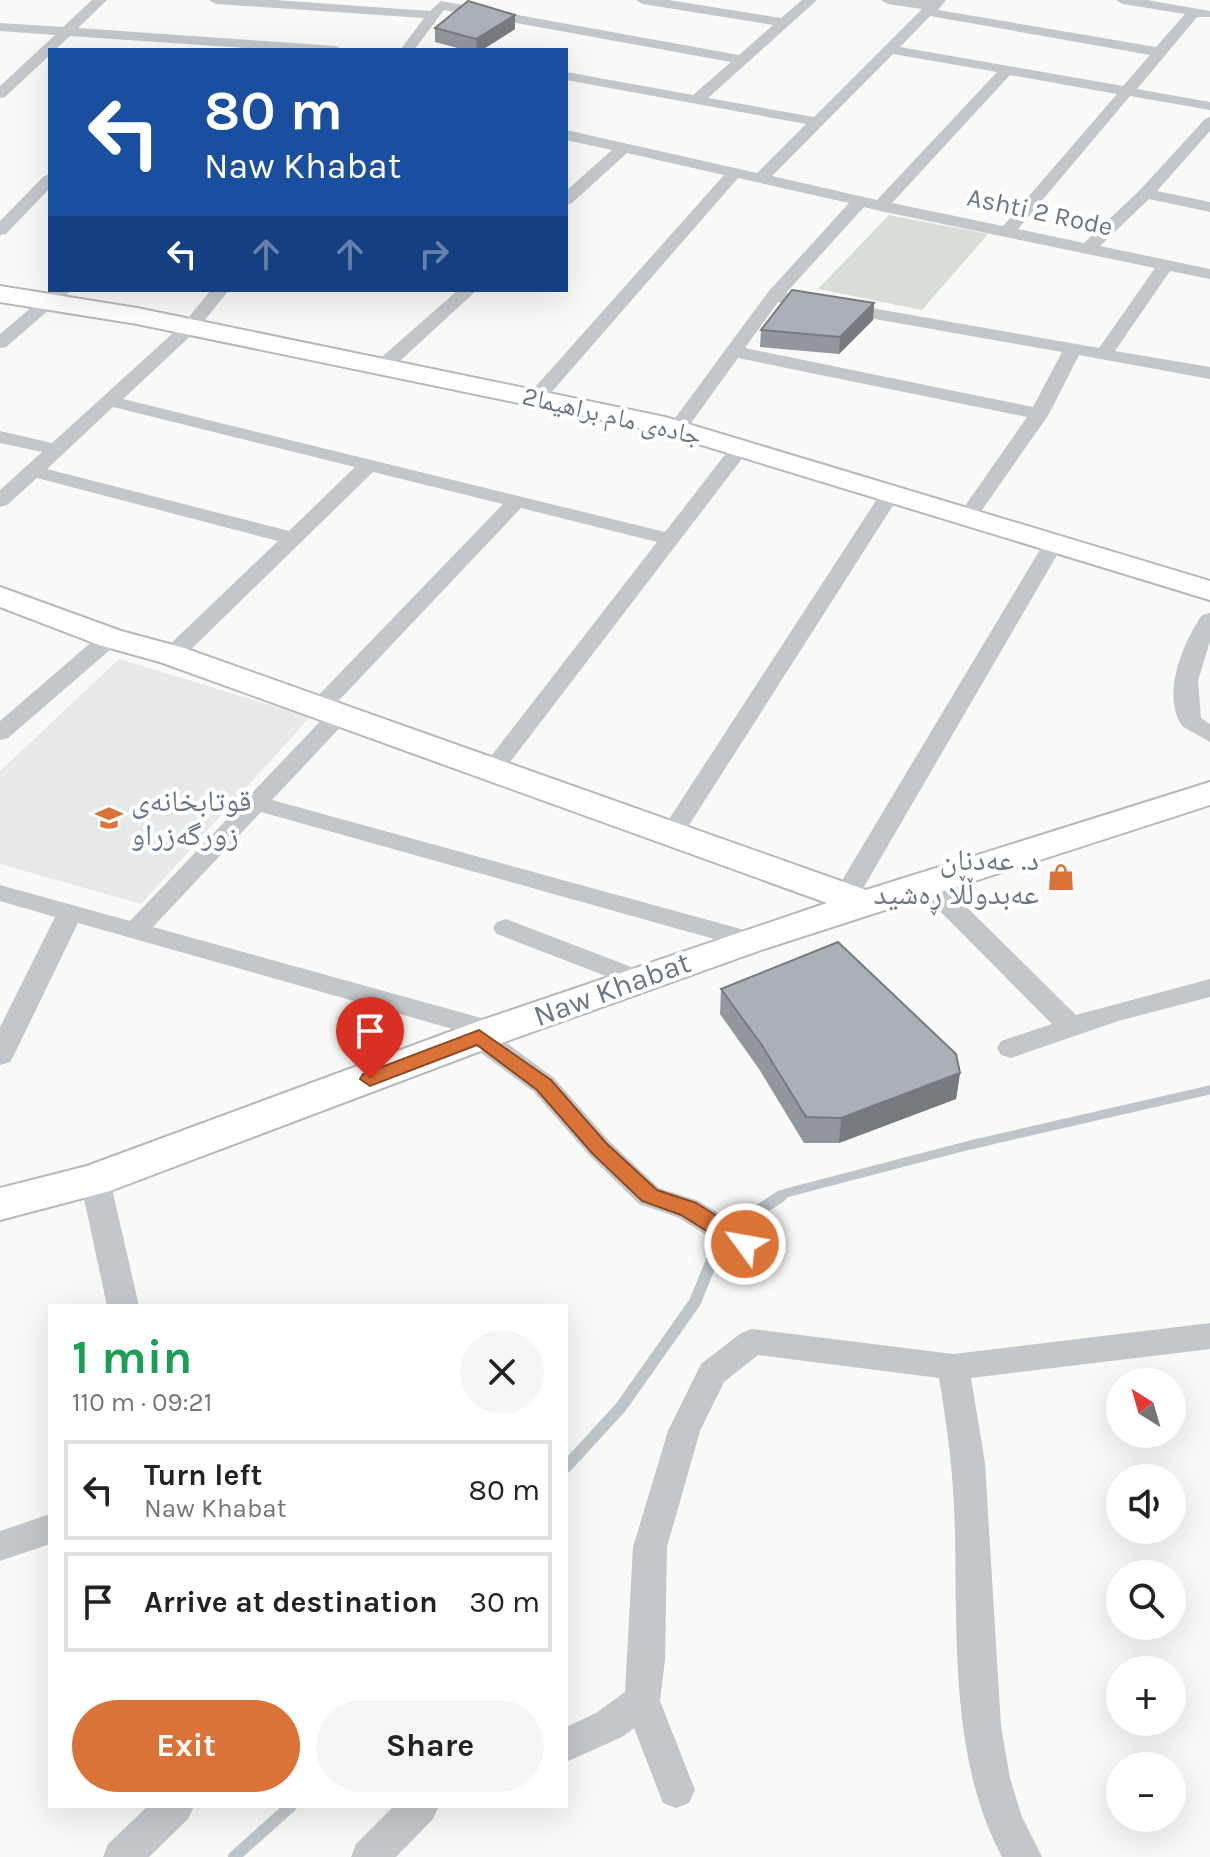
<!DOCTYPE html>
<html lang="en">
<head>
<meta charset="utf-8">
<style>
	body { margin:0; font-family:Karla,"Noto Naskh Arabic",sans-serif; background:#f6f6f6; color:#222; height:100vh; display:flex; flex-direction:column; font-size:30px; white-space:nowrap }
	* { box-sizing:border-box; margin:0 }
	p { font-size:26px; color:#767676 }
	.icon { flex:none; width:44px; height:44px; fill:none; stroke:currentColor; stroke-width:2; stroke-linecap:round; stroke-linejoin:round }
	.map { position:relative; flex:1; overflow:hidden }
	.drawer { position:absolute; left:48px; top:1304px; width:520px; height:504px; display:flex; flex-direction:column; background:#fff; border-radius:0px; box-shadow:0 8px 32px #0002 }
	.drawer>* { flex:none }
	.hud { position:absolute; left:48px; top:48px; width:520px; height:244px; border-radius:0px; box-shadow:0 8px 32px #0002; background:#1a4fa0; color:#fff; overflow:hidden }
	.needle { width:52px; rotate:323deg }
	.tools { position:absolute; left:1106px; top:1368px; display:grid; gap:16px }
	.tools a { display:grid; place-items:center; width:80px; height:80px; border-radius:50%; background:#fff; box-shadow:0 8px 32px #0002; font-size:40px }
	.pin { position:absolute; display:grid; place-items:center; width:68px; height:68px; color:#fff; margin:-82px -34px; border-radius:50% 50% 50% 0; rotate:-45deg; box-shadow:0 0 8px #0007 }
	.pin .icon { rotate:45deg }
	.me { position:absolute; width:88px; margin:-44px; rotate:302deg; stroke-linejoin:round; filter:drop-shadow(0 0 6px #0008) }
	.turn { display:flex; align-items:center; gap:28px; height:168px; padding:0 24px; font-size:36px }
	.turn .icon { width:104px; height:104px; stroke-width:2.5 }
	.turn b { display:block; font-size:56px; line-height:68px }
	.lanes { display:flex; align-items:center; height:76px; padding:0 24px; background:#0003; justify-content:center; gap:40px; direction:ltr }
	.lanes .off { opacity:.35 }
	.round { display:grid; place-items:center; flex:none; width:84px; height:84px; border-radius:42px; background:#f6f6f6 }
	.summary { display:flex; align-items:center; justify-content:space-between; height:136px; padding:0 24px }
	h1 { font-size:48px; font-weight:700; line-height:60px; color:#1e9e55 }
	.button { display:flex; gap:16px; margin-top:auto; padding:16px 24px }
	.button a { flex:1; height:92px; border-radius:48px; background:#d97338; color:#fff; font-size:32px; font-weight:700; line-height:92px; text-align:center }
	.button a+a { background:#f6f6f6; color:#222 }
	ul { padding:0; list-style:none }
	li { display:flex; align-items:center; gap:24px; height:100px; margin:0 16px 12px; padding:0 8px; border:4px solid #e0e0e0; border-radius:0px }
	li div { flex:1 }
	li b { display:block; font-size:30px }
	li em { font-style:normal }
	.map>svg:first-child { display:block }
	.built { fill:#e7e8e8 }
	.green { fill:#d8ded7 }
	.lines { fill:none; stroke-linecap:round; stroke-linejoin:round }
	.stream-far1 { stroke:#bdc5cb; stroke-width:9 }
	.stream { stroke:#bdc5cb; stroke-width:12 }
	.secondary-casing { stroke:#b5b9bf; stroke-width:4 }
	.street { fill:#c3c6ca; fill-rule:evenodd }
	.secondary { fill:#fff; fill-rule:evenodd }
	.wall { fill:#92979d }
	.shaded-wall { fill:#777b80 }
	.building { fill:#aab0b7; stroke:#777b80; stroke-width:2 }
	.route { fill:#d97338; stroke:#8d4b24; stroke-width:2 }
	.labels { text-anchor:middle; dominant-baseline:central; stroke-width:8; stroke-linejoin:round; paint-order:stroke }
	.far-street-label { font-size:26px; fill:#6a7686; stroke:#fff }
	.poi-label { font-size:30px; fill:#6a7686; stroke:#fff; text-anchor:start }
	.street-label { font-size:30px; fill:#6a7686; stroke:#fff }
</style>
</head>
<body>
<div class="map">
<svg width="1210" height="1857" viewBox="0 0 1210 1857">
	<rect width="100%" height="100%" fill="#f9f9f7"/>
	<!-- built -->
	<path class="built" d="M119,659L310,717L141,904L0,864V771Z"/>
	<!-- green -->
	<path class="green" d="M889,215L988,234L922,310L818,289Z"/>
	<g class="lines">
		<!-- stream-far1 -->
		<path class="stream-far1" d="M778,1198L786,1193L970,1145L1210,1090"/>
		<!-- stream -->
		<path class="stream" d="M743,1221L781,1196
			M566,1467L621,1407L695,1302L721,1238
			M234,1857L291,1806"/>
		<!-- secondary casing -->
		<g class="secondary-casing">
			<path id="secondary" d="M0,286L137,308L665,417L1210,581V600L659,432L137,324L0,302Z
				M0,587L121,631L184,648L866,890L1210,782V805L764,949L507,1041L110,1191L0,1220V1188L87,1166L479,1021L827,903L160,662L99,645L0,607Z"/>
		</g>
		<!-- street -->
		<path class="street" d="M92,0H107L78,28L336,46L343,50H274L70,36L55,50H50V55L5,97L0,98V86L55,35L0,31V23L63,27Z
			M209,0H275L430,11L441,1L739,55L773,25L643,4L636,0H668L781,18L802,0H817L708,98L814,117L922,9L888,4L881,0H946L938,10L1156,47L1185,14L1123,4L1116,0H1147L1210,11V17H1197L1137,89L1210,102V110L1130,96L1018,229L1084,243L1140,190L1205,119L1210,117V131L1157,191L1210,202V212L1149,199L1100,246L1210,269V279L1170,271L1115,351L1210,367V379L1079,355L1049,414L975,520L968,522L958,516L1027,417L738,358L684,433H670L667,429L670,425L768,292L849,203L738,178L543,402H529L527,398L529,394L724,175L627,153L572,203L566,205V191L612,150L566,140V130L757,173L806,124L566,80V72L693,95L731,62L444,10L414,50H400L424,18L216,4ZM930,16L1150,55L1123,86L900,47ZM893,54L997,72L877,200L772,176ZM1010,75L1117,94L1003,226L892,203ZM864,207L880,211L1155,268L1099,348L786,293ZM778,302L1062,352L1033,407L745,348Z
			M50,174V188L6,234L0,235V221L44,176Z
			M52,290H72L6,347L0,348V334Z
			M211,290H229L196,331L123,399L665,532L734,443H748L751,447L501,774H485L481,769L657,542L521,508L328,712H312L308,707L312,702L503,504L373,472L180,660H164L161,655L164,650L278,541L37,478L7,505L0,507V490L42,452L0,443V431L52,443L184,323ZM113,407L355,467L289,531L47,469Z
			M458,290H477L389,371H375L373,367L375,363Z
			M891,487L901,493L684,833L681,838H663L660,833L881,493Z
			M1054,537L1064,543L858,897L854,903L845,905L836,903L832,897L1044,543Z
			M1210,613V641L1198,681L1201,718L1210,724V742L1182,726C1161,694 1183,643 1202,615Z
			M110,631L121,638L118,643L8,738L0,740V721L102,633Z
			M340,707L348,709L352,714L348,719L272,800L759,934L763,940L759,946L750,949L261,812L153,927L503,1024L507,1031L500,1038L554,1078L609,1141L659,1188L699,1201L756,1236L760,1244L756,1252L745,1256L734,1252L677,1217L639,1204L589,1155L534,1092L469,1044L465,1037L467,1033L78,923L14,1055L10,1062L0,1065V1027L55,917L0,901V885L130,921L332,709Z
			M926,874L935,876L1076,1015L1210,979V997L1118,1021L1011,1058L1001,1055L997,1048L1001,1041L1052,1024L917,888L913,882L917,876Z
			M506,919L647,973L651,979L647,985L638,988L629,985L497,934L493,928L497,922Z
			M95,1169L105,1172L110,1180L139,1306H107L80,1180L85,1172Z
			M1210,1323V1349L971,1378L985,1463L1001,1726L1010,1778L1022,1817L1042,1857H1002C946,1752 959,1620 954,1505C952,1462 946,1420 939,1378L758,1355L724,1382L700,1431L667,1547L665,1660L660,1701L695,1790L689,1803L676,1808L663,1803L634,1728L622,1737L566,1762V1727L596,1713L625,1692L633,1547L668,1431L701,1364L741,1333L752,1329L953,1354Z
			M50,1514V1544L0,1561V1531Z
			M148,1806H194L188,1819L149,1857H103L108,1844Z
			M394,1806H439L433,1819L396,1857H351L356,1844Z"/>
		<!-- secondary -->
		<use href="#secondary" class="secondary"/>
	</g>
	<!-- wall -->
	<path class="wall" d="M515,15V29L482,50H465L435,42V28Z
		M874,303L873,320L839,354L760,347L761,330Z
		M721,989L960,1073L956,1099L839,1143H804L759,1069L720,1014Z"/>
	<!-- shaded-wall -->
	<path class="shaded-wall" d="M515,15V29L482,50H477L476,39Z
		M874,303L873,320L839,354L840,337Z
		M960,1073L956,1099L839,1143L841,1118Z"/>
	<!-- building -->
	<path class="building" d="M468,1L515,15L476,39L435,28Z
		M792,290L874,303L840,337L761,330Z
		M838,942L956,1054L960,1073L841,1118L806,1117L761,1044L721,989Z"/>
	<!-- route -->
	<path class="route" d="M479,1030L551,1080L606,1143L657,1190L696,1203L752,1238L755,1244L752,1250H737L681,1215L642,1201L592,1153L537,1090L477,1045L370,1086L360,1079L363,1074Z"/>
	<!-- icons -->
	<defs>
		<g id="school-bare" transform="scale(2.16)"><path d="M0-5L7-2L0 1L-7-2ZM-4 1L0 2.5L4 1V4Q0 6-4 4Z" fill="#d97338" stroke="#fff" stroke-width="2.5" paint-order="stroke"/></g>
		<g id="shop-bare" transform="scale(2.16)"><path d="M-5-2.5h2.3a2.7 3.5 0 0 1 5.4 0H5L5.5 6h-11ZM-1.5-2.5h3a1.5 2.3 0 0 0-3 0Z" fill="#d97338" stroke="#fff" stroke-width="2.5" paint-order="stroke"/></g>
	</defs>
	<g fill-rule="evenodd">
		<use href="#school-bare" x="109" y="818"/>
		<use href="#shop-bare" x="1061" y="877"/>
	</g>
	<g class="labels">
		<!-- far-street labels -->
		<g class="far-street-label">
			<text transform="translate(1040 212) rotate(12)">Ashti 2 Rode</text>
			<text transform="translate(612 416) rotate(13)">جادەی مام براهیما2</text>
		</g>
		<!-- poi labels -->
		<g class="poi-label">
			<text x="131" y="801">قوتابخانەی<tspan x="131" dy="34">زورگەزراو</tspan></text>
			<text x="1039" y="860" text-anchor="end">د. عەدنان<tspan x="1039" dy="34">عەبدوڵڵا ڕەشید</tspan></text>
		</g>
		<!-- street labels -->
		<g class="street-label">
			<text transform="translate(612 989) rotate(-20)">Naw Khabat</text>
		</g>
	</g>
</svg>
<div class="tools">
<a><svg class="needle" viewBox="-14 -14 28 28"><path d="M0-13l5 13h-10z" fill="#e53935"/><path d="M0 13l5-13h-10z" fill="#767676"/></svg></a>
<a><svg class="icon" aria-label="sound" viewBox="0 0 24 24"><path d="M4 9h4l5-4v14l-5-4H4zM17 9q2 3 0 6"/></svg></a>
<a><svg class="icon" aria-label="search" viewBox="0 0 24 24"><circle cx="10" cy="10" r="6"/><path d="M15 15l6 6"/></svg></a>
<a>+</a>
<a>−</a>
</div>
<div class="pin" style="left:370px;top:1079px;background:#d93025"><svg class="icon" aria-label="arrive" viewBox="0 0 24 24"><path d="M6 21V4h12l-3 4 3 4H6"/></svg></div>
<svg class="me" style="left:745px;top:1244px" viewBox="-20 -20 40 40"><circle r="17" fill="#d97338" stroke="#fff" stroke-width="3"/><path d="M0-11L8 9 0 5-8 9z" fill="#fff"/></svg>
<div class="hud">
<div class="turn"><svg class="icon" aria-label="left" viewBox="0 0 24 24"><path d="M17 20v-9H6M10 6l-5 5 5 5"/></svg><div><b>80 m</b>Naw Khabat</div></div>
<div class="lanes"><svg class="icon" aria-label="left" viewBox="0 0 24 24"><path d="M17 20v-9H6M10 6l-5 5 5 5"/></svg><svg class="icon off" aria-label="ahead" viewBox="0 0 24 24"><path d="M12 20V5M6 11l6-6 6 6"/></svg><svg class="icon off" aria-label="ahead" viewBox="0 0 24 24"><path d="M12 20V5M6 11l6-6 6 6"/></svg><svg class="icon off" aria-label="right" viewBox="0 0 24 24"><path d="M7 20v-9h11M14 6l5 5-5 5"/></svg></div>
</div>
<section class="drawer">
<div class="summary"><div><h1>1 min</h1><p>110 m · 09:21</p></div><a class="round"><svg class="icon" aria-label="close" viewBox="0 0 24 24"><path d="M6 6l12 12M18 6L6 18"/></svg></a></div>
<ul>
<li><svg class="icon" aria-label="left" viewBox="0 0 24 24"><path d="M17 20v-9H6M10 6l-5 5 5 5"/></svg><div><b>Turn left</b><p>Naw Khabat</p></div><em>80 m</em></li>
<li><svg class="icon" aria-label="arrive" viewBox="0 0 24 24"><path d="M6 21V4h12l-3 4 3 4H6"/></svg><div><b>Arrive at destination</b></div><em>30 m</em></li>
</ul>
<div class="button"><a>Exit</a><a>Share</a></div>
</section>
</div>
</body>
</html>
